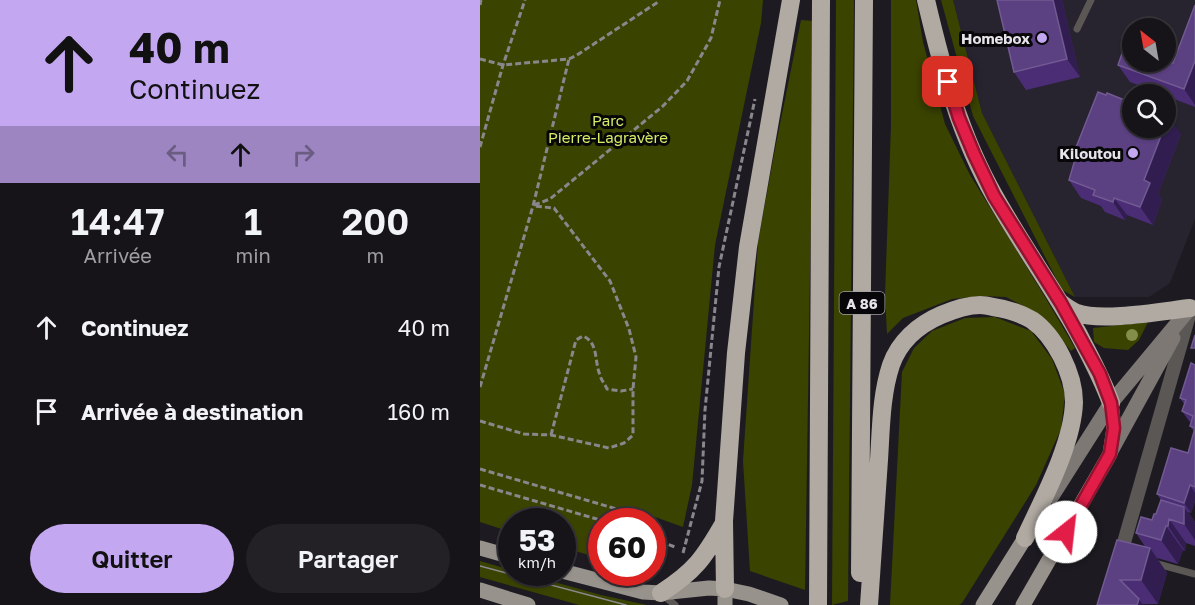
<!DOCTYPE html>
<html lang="fr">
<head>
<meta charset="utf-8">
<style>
	body { margin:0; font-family:"Golos Text",sans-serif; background:#232126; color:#f1f3f6; height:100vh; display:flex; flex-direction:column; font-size:22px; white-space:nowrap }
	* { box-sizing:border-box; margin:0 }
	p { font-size:20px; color:#9e9ea2 }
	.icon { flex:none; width:33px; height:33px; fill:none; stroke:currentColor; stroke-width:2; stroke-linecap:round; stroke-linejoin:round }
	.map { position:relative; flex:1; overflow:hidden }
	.sheet { display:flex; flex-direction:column; background:#161419; width:480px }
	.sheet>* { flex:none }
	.guide { background:#c4a7f1; color:#111; overflow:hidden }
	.needle { width:39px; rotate:329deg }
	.buttons { position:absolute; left:642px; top:18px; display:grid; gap:12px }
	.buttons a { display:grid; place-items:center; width:54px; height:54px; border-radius:50%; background:#161419; box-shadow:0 2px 4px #0004,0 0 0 2px #353338; font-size:30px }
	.speed { position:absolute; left:18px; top:508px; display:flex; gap:12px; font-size:30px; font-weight:700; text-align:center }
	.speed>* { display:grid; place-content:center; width:78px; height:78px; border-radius:50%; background:#161419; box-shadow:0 2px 4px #0004,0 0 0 2px #353338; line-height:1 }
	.speed small { font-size:15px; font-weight:400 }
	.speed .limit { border:9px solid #d22; background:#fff; color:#111 }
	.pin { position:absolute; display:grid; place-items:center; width:51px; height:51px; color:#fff; margin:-26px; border-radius:12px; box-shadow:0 3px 9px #0006 }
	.me { position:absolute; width:66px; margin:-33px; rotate:29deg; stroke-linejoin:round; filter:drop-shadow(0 0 4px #0008) }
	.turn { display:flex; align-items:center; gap:21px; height:126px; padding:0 30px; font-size:27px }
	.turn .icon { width:78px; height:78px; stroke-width:2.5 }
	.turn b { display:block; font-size:42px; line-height:51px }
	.lanes { display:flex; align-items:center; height:57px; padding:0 30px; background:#0003; justify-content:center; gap:30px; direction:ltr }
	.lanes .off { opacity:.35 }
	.eta { display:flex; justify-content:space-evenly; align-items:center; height:102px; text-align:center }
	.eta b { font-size:36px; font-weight:600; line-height:42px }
	.cta { display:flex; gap:12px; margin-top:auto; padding:12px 30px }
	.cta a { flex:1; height:69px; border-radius:36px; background:#c4a7f1; color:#111; font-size:24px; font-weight:600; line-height:69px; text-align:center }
	.cta a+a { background:#232126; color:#f1f3f6 }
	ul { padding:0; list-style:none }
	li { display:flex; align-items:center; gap:18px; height:84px; padding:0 30px }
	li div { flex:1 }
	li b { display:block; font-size:22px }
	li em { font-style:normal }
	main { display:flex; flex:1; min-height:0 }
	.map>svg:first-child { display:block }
	.built { fill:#27232f; fill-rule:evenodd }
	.green { fill:#3b4300 }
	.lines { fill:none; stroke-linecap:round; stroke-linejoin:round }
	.path { stroke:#89878c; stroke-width:3; stroke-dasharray:6 3; stroke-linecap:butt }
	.lane { stroke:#5a5754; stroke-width:7 }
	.street { stroke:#5a5754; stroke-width:14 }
	.secondary { stroke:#7d7874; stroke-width:15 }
	.primary { stroke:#98928c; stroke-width:15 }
	.highway { stroke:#b0aaa2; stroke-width:18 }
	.tram { stroke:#8b898f; stroke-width:1.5 }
	.tree { fill:#838e48 }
	.wall { fill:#4b2d76 }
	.shaded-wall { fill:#311d4f }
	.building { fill:#5b4082; stroke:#715a92; stroke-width:1.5 }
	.route-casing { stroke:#92132f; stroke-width:15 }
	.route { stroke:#e11d48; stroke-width:10 }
	.poi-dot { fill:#c4a7f1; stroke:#070609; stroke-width:2 }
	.labels { text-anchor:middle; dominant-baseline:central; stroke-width:6; stroke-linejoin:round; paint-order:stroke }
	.shield { fill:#070609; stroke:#a3a1a6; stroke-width:1.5 }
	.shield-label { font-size:14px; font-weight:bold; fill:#e6e4e9 }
	.poi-label { font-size:15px; font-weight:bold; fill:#e6e4e9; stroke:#070609; text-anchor:end }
	.park-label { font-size:15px; fill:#d6ec67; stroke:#070609 }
</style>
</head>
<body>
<main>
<section class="sheet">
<div class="guide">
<div class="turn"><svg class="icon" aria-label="ahead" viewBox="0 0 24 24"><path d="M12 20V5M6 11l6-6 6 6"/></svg><div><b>40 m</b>Continuez</div></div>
<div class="lanes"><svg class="icon off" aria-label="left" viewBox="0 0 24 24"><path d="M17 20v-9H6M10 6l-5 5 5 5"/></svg><svg class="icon" aria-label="ahead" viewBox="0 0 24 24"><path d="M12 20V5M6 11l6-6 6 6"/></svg><svg class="icon off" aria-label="right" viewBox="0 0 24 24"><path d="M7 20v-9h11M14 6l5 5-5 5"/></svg></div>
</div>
<div class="eta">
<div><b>14:47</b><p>Arrivée</p></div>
<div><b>1</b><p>min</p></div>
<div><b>200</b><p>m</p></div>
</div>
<ul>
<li><svg class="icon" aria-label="ahead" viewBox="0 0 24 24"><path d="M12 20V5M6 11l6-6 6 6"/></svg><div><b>Continuez</b></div><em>40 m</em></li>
<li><svg class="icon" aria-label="arrive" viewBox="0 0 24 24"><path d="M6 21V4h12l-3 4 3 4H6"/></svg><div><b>Arrivée à destination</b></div><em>160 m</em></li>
</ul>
<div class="cta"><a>Quitter</a><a>Partager</a></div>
</section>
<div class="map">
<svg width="715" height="605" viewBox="0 0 715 605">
	<rect width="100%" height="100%" fill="#1d1b21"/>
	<!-- built -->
	<path class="built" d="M473,0H715V219L690,283L669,297H595L502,113ZM652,28H686V62H652ZM652,94H686V128H652Z"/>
	<!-- green -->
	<path class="green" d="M0,0H283L281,23L235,245L212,485L203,527L175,517L173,524L172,522H122L121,559L83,547L82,522H32L31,532L0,522Z
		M356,0H374L368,601L352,605Z
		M411,0H436L443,42L465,124L490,175L565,297L595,348L591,351L569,323L549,309L526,297L502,296L472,299L423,318L407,334L405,295L411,125Z
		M461,0H473L502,113L595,297L582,290L493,116Z
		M321,20L334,21L325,590L270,571L263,461L278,242L295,149Z
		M515,317L551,331L572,359L585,394L581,429L556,485L482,603L479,605H410L422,372L434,348L452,331L485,318Z
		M668,322L659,340L648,350L624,348L614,342L613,328Z
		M0,561L31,570L32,573H42L121,595L167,605H99L0,577Z"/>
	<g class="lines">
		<!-- path -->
		<path class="path" d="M0,5L1,0
			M0,59L23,65L89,59L97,55L178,2V0
			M0,147L23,65L45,0
			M54,205L70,199L183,106L207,81L231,38L240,0
			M0,387L53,206L89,59
			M0,421L44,434L71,435L129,448L144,443L153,435V389L156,357L149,329L130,281L74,208L53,206
			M71,435L96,340L103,336C119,343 114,361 120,375C121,380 125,384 127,389L141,391L153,389
			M0,469L164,517L162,522
			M0,485L127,522
			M172,538L195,547
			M203,553L222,481L225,410L239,267L275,99"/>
		<!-- lane -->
		<path class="lane" d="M597,29L611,0
			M674,563L715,574
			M183,595L195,605"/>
		<!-- street -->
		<path class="street" d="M639,560L711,308"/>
		<!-- secondary -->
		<path class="secondary" d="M631,451L693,338
			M572,496L631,403L710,308"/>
		<!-- primary -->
		<path class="primary" d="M0,548L32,557
			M82,571L163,592L181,593L229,588L245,589L269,594L301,605
			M0,590L48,605
			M245,605V589
			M503,605L545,538
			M543,605L630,454L634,428L631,403"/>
		<!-- highway -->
		<path class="highway" d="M446,0C462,68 480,136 515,197C541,243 572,287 598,333C610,356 622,378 631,403
			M581,303C586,307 592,311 597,313C622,322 683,311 710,308
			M380,573L384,0
			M245,589L244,521L256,353L268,247L311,0
			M181,593C215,571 224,558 244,523
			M338,605L341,0
			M389,605C392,557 396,508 399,460C401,429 401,395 411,365C419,342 438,325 461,315C473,310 487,305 500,305C504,305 509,306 513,307C527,309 540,313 552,320C575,336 594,374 594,402C593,444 562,501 545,538"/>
		<!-- tram -->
		<path class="tram" d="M0,566L146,605"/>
	</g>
	<!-- trees -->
	<circle class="tree" cx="652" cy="335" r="6"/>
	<!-- wall -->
	<path class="wall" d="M517,0H582L600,77L546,90L534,72Z
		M715,5V107L686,96V94H683L650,82L638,65L693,63Z
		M701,134L678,194L682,200L673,225L647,215L645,220L625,212L621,206L601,198L589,180L596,158L593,155Z
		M715,365V501L711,513L708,512L715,522V546L706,543L705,551L703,550L698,564L677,558L687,573L678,604L617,605L666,548L656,533L672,520L676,514L681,500L677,494L708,453L714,432L710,426L711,422L709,421L702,411L704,404L700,398Z"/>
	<!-- shaded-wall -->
	<path class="shaded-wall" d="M573,0H582L600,77L587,59Z
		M715,61V105L704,89Z
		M688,116L701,134L678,194L682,200L673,225L660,207L664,180L684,128H686V123Z
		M634,198L647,215L645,220L633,202Z
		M710,485L715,493V501L711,513L704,503Z
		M704,507L715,522V540L704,524Z
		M689,519L706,543L705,551L688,526Z
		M686,526L703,550L698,564L681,540Z
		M670,548L687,573L678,604L661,580Z
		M659,599L663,605H657Z"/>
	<!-- building -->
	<path class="building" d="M517,0H573L587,59L534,72Z
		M715,5V61L704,89L638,65L645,45L652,48V62H686V61L693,63Z
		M618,92L626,95L627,93L652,103V128H684L664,180L670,183L660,207L634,198L633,202L613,195L615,190L589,180L596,156L593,155Z
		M715,335V348H711Z
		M711,363L715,365V487L710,485L704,503L677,494L691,448L708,453L715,428L710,426L713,416L702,411L706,400L700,398Z
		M681,500L704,507V524L689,519L688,526H686L681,540L656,533L661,517L672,520L674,514H676Z
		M637,540L670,548L661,580H640L659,599L657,605H617Z"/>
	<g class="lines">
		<!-- route casing -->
		<g class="route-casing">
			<path id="route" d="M468,82L479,118L494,154L514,196L581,303L620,374L631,403L634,428L630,454L586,532"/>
		</g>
		<!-- route -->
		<use href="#route" class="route"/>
	</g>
	<!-- markers -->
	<g class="poi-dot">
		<circle cx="562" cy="38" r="6"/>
		<circle cx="653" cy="153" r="6"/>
	</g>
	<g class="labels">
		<!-- shield labels -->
		<rect class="shield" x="359.5" y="292" width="45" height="22" rx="4.5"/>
		<g class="shield-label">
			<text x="382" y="303">A 86</text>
		</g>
		<!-- poi labels -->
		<g class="poi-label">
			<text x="550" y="38">Homebox</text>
			<text x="641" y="153">Kiloutou</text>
		</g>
		<!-- park labels -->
		<g class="park-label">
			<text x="128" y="120">Parc<tspan x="128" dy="17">Pierre-Lagravère</tspan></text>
		</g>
	</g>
</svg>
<div class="buttons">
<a><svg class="needle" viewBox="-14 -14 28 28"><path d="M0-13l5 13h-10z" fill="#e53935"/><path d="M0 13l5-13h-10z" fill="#9e9ea2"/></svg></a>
<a><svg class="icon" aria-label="search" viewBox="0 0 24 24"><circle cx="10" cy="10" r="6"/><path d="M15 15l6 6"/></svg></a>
</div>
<div class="speed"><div>53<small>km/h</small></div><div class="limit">60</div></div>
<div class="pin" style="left:468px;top:82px;background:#d93025"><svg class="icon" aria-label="arrive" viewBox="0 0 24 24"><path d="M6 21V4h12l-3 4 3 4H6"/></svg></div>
<svg class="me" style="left:586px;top:532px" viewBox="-20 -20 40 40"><circle r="19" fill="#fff"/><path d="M0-13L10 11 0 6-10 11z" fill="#e11d48"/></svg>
</div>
</main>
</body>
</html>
